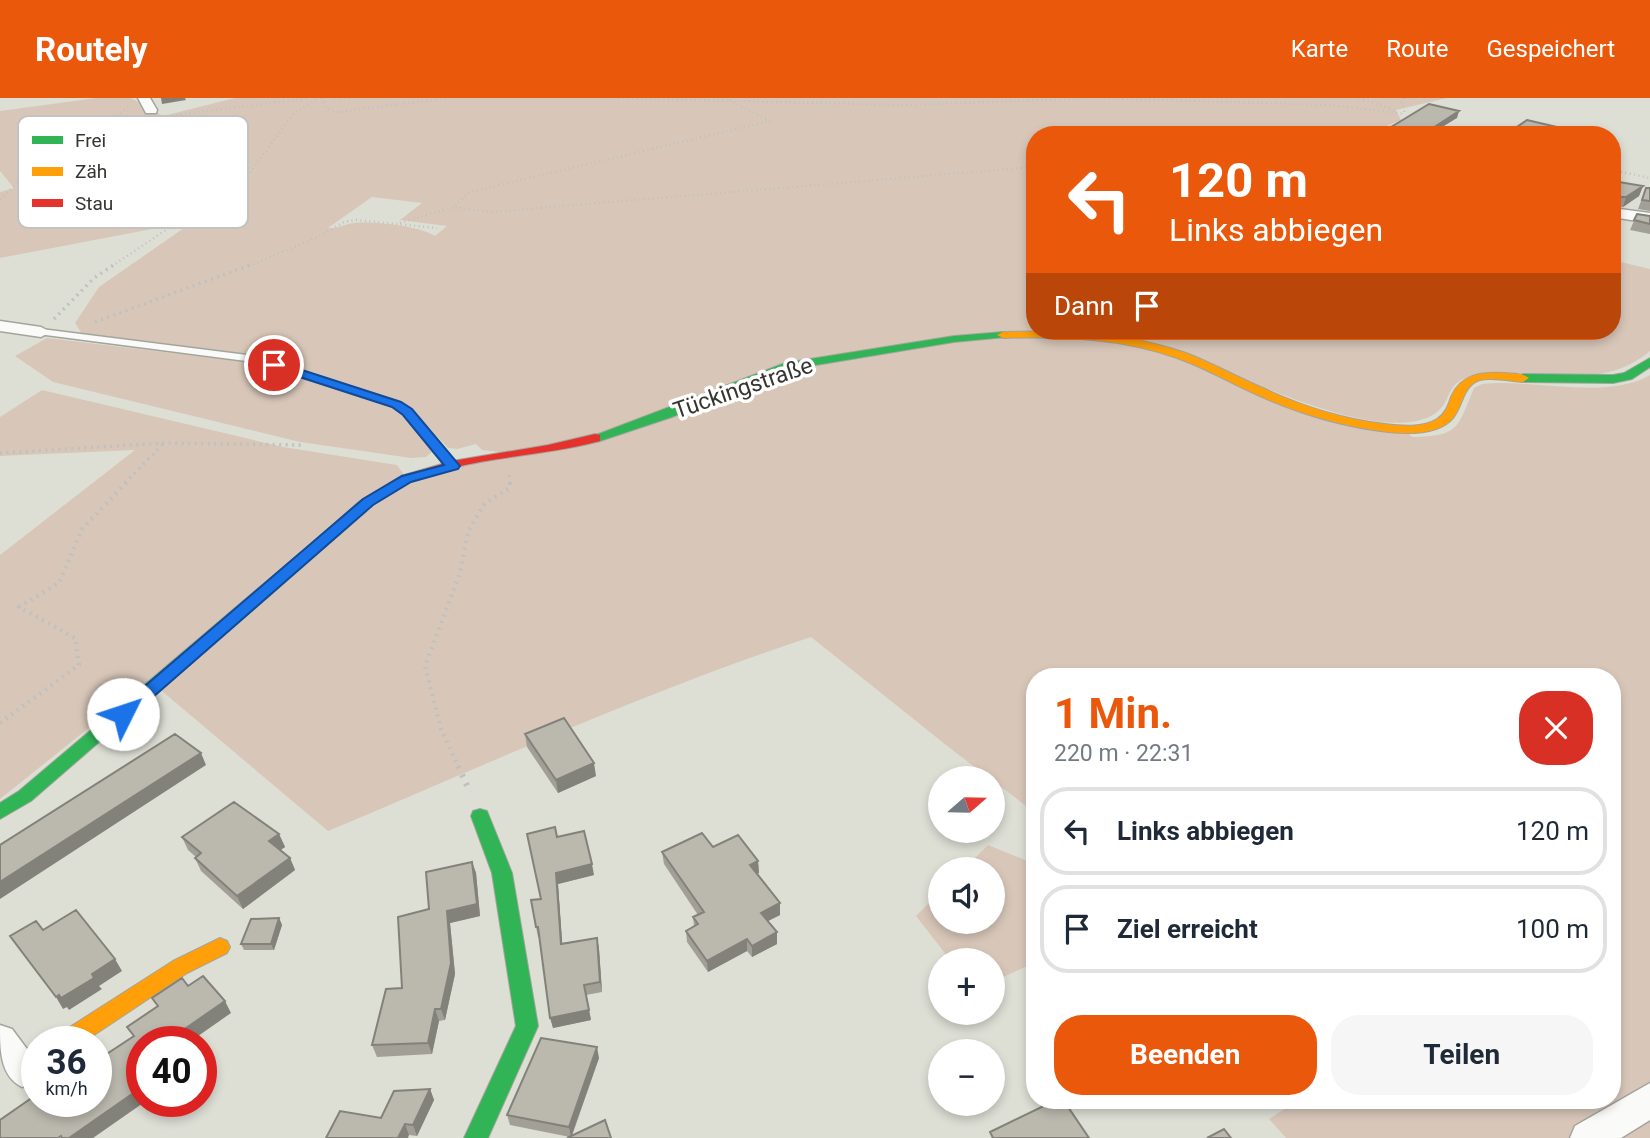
<!DOCTYPE html>
<html lang="de">
<head>
<meta charset="utf-8">
<style>
	body { margin:0; font-family:Roboto,sans-serif; background:#f6f6f7; color:#1f2937; height:100vh; display:flex; flex-direction:column; font-size:26px; white-space:nowrap }
	* { box-sizing:border-box; margin:0 }
	p { font-size:23px; color:#747a83 }
	.icon { flex:none; width:38px; height:38px; fill:none; stroke:currentColor; stroke-width:2; stroke-linecap:round; stroke-linejoin:round }
	.map { position:relative; flex:1; overflow:hidden }
	.panel { position:absolute; left:1026px; top:570px; width:595px; height:441px; display:flex; flex-direction:column; background:#fff; border-radius:28px; box-shadow:0 4px 10px #0003 }
	.panel>* { flex:none }
	.hud { position:absolute; left:1026px; top:28px; width:595px; height:214px; border-radius:28px; box-shadow:0 4px 10px #0003; background:#ea580c; color:#fff; overflow:hidden }
	.needle { width:46px; rotate:70deg }
	.buttons { position:absolute; left:928px; top:668px; display:grid; gap:14px }
	.buttons a { display:grid; place-items:center; width:77px; height:77px; border-radius:50%; background:#fff; box-shadow:0 4px 10px #0003; font-size:35px }
	.speed { position:absolute; left:21px; top:928px; display:flex; gap:14px; font-size:35px; font-weight:700; text-align:center }
	.speed>* { display:grid; place-content:center; width:91px; height:91px; border-radius:50%; background:#fff; box-shadow:0 4px 10px #0003; line-height:1 }
	.speed small { font-size:18px; font-weight:400 }
	.speed .limit { border:10px solid #d22; background:#fff; color:#111 }
	.pin { position:absolute; display:grid; place-items:center; width:60px; height:60px; color:#fff; margin:-30px; border:4px solid #fff; border-radius:50%; box-shadow:0 2px 7px #0007 }
	.me { position:absolute; width:77px; margin:-38px; rotate:49deg; stroke-linejoin:round; filter:drop-shadow(0 0 5px #0008) }
	.turn { display:flex; align-items:center; gap:24px; height:147px; padding:0 28px; font-size:32px }
	.turn .icon { width:91px; height:91px; stroke-width:2.5 }
	.turn b { display:block; font-size:49px; line-height:60px }
	.then { display:flex; align-items:center; height:66px; padding:0 28px; background:#0003; gap:14px; font-size:26px }
	.round { display:grid; place-items:center; flex:none; width:74px; height:74px; border-radius:28px; background:#f6f6f7 }
	.head { display:flex; align-items:center; justify-content:space-between; height:119px; padding:0 28px }
	h1 { font-size:42px; font-weight:700; line-height:52px; color:#ea580c }
	.button { display:flex; gap:14px; margin-top:auto; padding:14px 28px }
	.button a { flex:1; height:80px; border-radius:28px; background:#ea580c; color:#fff; font-size:28px; font-weight:700; line-height:80px; text-align:center }
	.button a+a { background:#f6f6f7; color:#1f2937 }
	ul { padding:0; list-style:none }
	li { display:flex; align-items:center; gap:21px; height:88px; margin:0 14px 10px; padding:0 14px; border:4px solid #e0e1e3; border-radius:28px }
	li div { flex:1 }
	li b { display:block; font-size:26px }
	li em { font-style:normal }
	header { display:flex; align-items:center; gap:42px; box-sizing:border-box; height:98px; padding:0 35px; background:#ea580c; color:#fff }
	header strong { font-size:33px }
	nav { display:flex; gap:38px; margin-inline-start:auto; font-size:24px }
	.map>svg:first-child { display:block }
	.green { fill:#d8c7b9; fill-rule:evenodd }
	.lines { fill:none; stroke-linecap:round; stroke-linejoin:round }
	.lane-casing { stroke:#a3a59d; stroke-width:3 }
	.street-casing { stroke:#a3a59d; stroke-width:3 }
	.fast-casing { stroke:#a3a59d; stroke-width:2 }
	.slow-casing { stroke:#a3a59d; stroke-width:2 }
	.jam-casing { stroke:#a3a59d; stroke-width:2 }
	.path-far3 { stroke:#c0c1be; stroke-width:2.5; stroke-dasharray:1 3.5; stroke-linecap:butt }
	.path-far2 { stroke:#c0c1be; stroke-width:3.5; stroke-dasharray:2 4.5; stroke-linecap:butt }
	.path-far1 { stroke:#c0c1be; stroke-width:4.5; stroke-dasharray:2 5; stroke-linecap:butt }
	.path { stroke:#c0c1be; stroke-width:6; stroke-dasharray:2.5 7; stroke-linecap:butt }
	.lane { fill:#fafaf9; fill-rule:evenodd }
	.street { fill:#fafaf9; fill-rule:evenodd }
	.fast { fill:#30b455; fill-rule:evenodd }
	.slow { fill:#ff9f0a; fill-rule:evenodd }
	.jam { fill:#e5322d; fill-rule:evenodd }
	.wall { fill:#a19f96 }
	.shaded-wall { fill:#83827a }
	.building { fill:#bbb9ae; stroke:#83827a; stroke-width:2 }
	.route { fill:#1a73e8; stroke:#114b97; stroke-width:2 }
	.labels { text-anchor:middle; dominant-baseline:central; stroke-width:7; stroke-linejoin:round; paint-order:stroke }
	.street-label { font-size:23px; fill:#34362f; stroke:#fff }
	.key { fill:#fff; stroke:#c2c3c1; stroke-width:2 }
	.key-label { font-size:19px; fill:#34362f }
</style>
</head>
<body>
<header>
<strong>Routely</strong>
<nav><a>Karte</a><a>Route</a><a>Gespeichert</a></nav>
</header>
<div class="map">
<svg width="1650" height="1040" viewBox="0 0 1650 1040">
	<rect width="100%" height="100%" fill="#dddfd5"/>
	<!-- green -->
	<path class="green" d="M96,0H131L163,18L235,0H1447L1396,12L1401,22L1364,37H1034V233H1612V162L1650,171V253C1603,293 1543,273 1486,276C1439,279 1457,305 1431,318C1376,346 1242,280 1189,256L1183,258L1280,302L1364,326L1405,331L1412,339C1459,338 1457,331 1474,290L1482,286C1532,280 1606,303 1650,277V1040H1286L1269,1021L1297,1003H1612V579H1034V714L951,651L811,539C647,593 488,666 328,733L163,594L145,585L0,701V457L135,352L0,358V319L42,292L283,349L397,367L407,381L491,361L499,354L482,352L476,346L457,351L448,350L406,306L256,257L82,236L75,225L99,189L194,123L0,160V94L14,90L0,73V13ZM372,99L422,105L400,122L447,128L435,138C420,128 374,123 354,125C344,126 338,131 328,130Z
		M47,240L255,265L390,308L403,318L432,354L426,359L411,360L300,344L53,284L15,258Z
		M988,747L1030,764L1034,760V865L992,884V863H951L916,818L940,794V824H992V772H963Z"/>
	<g class="lines">
		<!-- lane casing -->
		<g class="lane-casing">
			<path id="lane" d="M41,231L255,258L399,304L410,312L458,368L453,371L449,370L404,316L393,308L254,264L38,236L37,234Z"/>
		</g>
		<!-- street casing -->
		<g class="street-casing">
			<path id="street" d="M138,0H150L157,12L156,15H146Z
				M1612,110L1650,115V125L1612,119Z
				M0,223L41,229L50,234L41,239L0,233Z
				M0,927L12,931L27,951L37,947V983L22,989C0,978 0,952 0,927Z
				M1650,985V1022L1621,1040H1570L1575,1028Z"/>
		</g>
		<!-- fast casing -->
		<g class="fast-casing">
			<path id="fast" d="M1003,234L1007,235V239L954,244L792,271L672,319L600,343L595,344L588,340L785,265L954,238Z
				M1650,260V269L1632,281L1613,285L1523,284L1517,280L1523,276L1613,277L1624,275Z
				M304,455L311,459L309,462L31,703L0,721V705L19,693L299,456Z
				M480,711L487,713L489,718L512,775L538,928L488,1040H464L516,928L492,775L471,718L473,713Z"/>
		</g>
		<!-- slow casing -->
		<g class="slow-casing">
			<path id="slow" d="M1071,233C1110,236 1148,242 1186,255C1212,265 1237,279 1263,290C1301,308 1343,321 1385,326C1401,328 1423,330 1437,321C1445,316 1448,308 1451,299C1461,276 1481,274 1504,275C1513,276 1523,275 1529,280L1523,284C1510,283 1493,279 1480,282C1463,287 1463,308 1453,320C1439,337 1408,336 1388,334C1344,329 1300,316 1260,298C1232,286 1206,270 1177,260C1121,240 1062,238 1003,240L997,237L1003,234Z
				M220,840L227,843L230,849L227,855L187,875L85,943H56L59,936L173,863Z"/>
		</g>
		<!-- jam casing -->
		<g class="jam-casing">
			<path id="jam" d="M595,336L600,337V343C535,361 456,358 396,391C364,409 337,438 309,462L304,463L297,459L360,403L401,378L452,363L548,347Z"/>
		</g>
		<!-- path-far3 -->
		<path class="path-far3" d="M322,0L327,11L337,14L448,0
			M335,0H357
			M614,0L902,7L1097,0L1330,7L1405,16
			M1359,0L1397,13
			M1404,0L1402,5L1405,16
			M729,2L770,23L470,94L454,109L490,114L1034,69
			M167,18L310,0
			M1438,28L1471,37
			M1612,72L1650,80
			M0,101L43,62L108,25L128,9
			M400,125L454,109
			M112,168L248,77L294,15L319,0
			M249,168L318,139L344,124L356,122L437,130"/>
		<!-- path-far2 -->
		<path class="path-far2" d="M54,221L94,180L115,166
			M95,224L253,166
			M0,355L164,345L302,347
			M509,377L510,385
			M125,385L164,345"/>
		<!-- path-far1 -->
		<path class="path-far1" d="M0,625L79,567L75,540L19,509L59,485L82,431L127,384
			M459,670L441,631L425,568L460,475L468,433L485,405L510,390V384"/>
		<!-- path -->
		<path class="path" d="M458,668L470,694"/>
		<!-- lane -->
		<use href="#lane" class="lane"/>
		<!-- street -->
		<use href="#street" class="street"/>
		<!-- fast -->
		<use href="#fast" class="fast"/>
		<!-- slow -->
		<use href="#slow" class="slow"/>
		<!-- jam -->
		<use href="#jam" class="jam"/>
	</g>
	<!-- wall -->
	<path class="wall" d="M1612,84L1643,88L1639,98L1623,109L1613,108Z
		M1646,90H1650V113L1638,111Z
		M1637,116L1650,118V136L1630,132Z
		M525,636L596,678L558,695L527,649Z
		M279,736L285,749L280,752L290,760L295,772L243,811L201,773L195,760L196,759L188,752L182,739Z
		M557,739L594,777L558,786L562,845L597,840L599,851L602,894L586,897L591,922L553,930L539,839H538L536,829L541,801Z
		M713,749L758,763L759,775L757,776L780,805V817L768,823L777,846L752,859L747,853L708,874L687,844L686,833L694,828L693,819L698,817L664,766L662,754Z
		M472,764L476,775L480,818L450,825L455,876L445,922L439,923L432,956L377,959L372,947L402,890L429,811Z
		M279,820L282,827L274,852H244L241,846Z
		M599,960L572,1038L570,1039L510,1027L507,1017Z
		M430,991L434,1002L417,1038L409,1037L381,1020Z"/>
	<!-- shaded-wall -->
	<path class="shaded-wall" d="M161,0H185L186,2L162,6Z
		M1459,13L1457,20L1434,34L1436,28Z
		M1643,88L1639,98L1623,109L1626,99Z
		M201,655L206,667L0,801V784Z
		M594,665L596,678L558,695L556,682Z
		M279,736L285,749L275,756L269,743Z
		M290,760L295,772L243,811L237,798Z
		M758,763L759,775L751,779L750,767Z
		M472,764L476,775L480,818L450,825L455,876L445,922L441,911L447,813Z
		M592,766L594,777L558,786L563,856L561,846L556,775Z
		M780,805V817L762,826L761,815Z
		M279,820L282,827L274,852L271,846Z
		M777,834V846L752,859V848Z
		M597,840L599,851L602,894L600,884Z
		M747,841V853L708,874L707,863Z
		M115,861L122,873L99,888L102,891L69,912L61,900L92,876Z
		M584,887L591,922L553,930L550,920Z
		M59,897L67,909L63,911L56,899Z
		M225,903L231,915L191,943H184L179,935Z
		M435,911L439,923L432,956L428,945Z
		M597,949L599,960L571,1039L569,1029Z
		M142,989V1003H146L93,1040H69Z
		M430,991L434,1002L417,1038L413,1027Z
		M405,1026L409,1037L408,1040H398Z"/>
	<!-- building -->
	<path class="building" d="M1429,6L1459,13L1436,28L1460,37H1378Z
		M1527,22L1574,33L1569,37H1505Z
		M1613,83L1643,88L1626,99H1614L1613,108L1612,109V84Z
		M1646,90H1650V103L1642,102Z
		M1637,116L1650,118V126L1634,122Z
		M564,620L594,665L556,682L525,636Z
		M175,636L201,655L0,784V747Z
		M234,704L279,736L269,743L290,760L237,798L195,760L201,755L182,739Z
		M555,729L557,739L584,733L592,766L556,775L561,846L597,840L600,884L584,887L589,912L550,920L538,829H536L531,802L541,801L527,736Z
		M702,735L713,749L738,737L758,763L750,767L780,805L761,815L777,834L752,848L747,841L707,863L686,833L698,826L693,819L704,814L662,754Z
		M472,764L477,806L447,813L451,865L441,911H435L428,945L372,947L386,891L402,890L398,819L429,811L426,774Z
		M76,812L115,861L92,876L94,880L61,900L59,897L56,899L10,838L36,823L43,832Z
		M279,820L271,846H241L251,821Z
		M203,878L225,903L179,935L185,943H142V989L69,1040H62L61,1038L58,1040H0V1022L36,997L37,1003H96V963L134,938L127,929L158,908L152,900L182,880L188,888Z
		M541,940L597,949L569,1029L507,1017Z
		M430,991L413,1027L405,1026L398,1040H326L340,1013L381,1020L394,993Z
		M1054,1003H1064L1089,1040H993L990,1034Z
		M605,1022L611,1040H567Z
		M1224,1031L1231,1040H1207Z"/>
	<!-- route -->
	<path class="route" d="M274,263L401,304L412,311L460,368L458,371L411,384L373,407L129,620H117L115,616L117,612L363,401L402,378L444,367L403,317L392,309L269,269L267,267Z"/>
	<g class="labels">
		<!-- street labels -->
		<g class="street-label">
			<text transform="translate(743 290) rotate(-19)">Tückingstraße</text>
		</g>
	</g>
	<!-- legend -->
	<rect x="18" y="18" width="230" height="112" rx="10" class="key"/>
	<rect x="32" y="38" width="31" height="8" fill="#30b455"/>
	<rect x="32" y="69" width="31" height="9" fill="#ff9f0a"/>
	<rect x="32" y="101" width="31" height="8" fill="#e5322d"/>
	<g class="key-label">
		<text x="75" y="49">Frei</text>
		<text x="75" y="80">Zäh</text>
		<text x="75" y="112">Stau</text>
	</g>
</svg>
<div class="buttons">
<a><svg class="needle" viewBox="-14 -14 28 28"><path d="M0-13l5 13h-10z" fill="#e53935"/><path d="M0 13l5-13h-10z" fill="#747a83"/></svg></a>
<a><svg class="icon" aria-label="sound" viewBox="0 0 24 24"><path d="M4 9h4l5-4v14l-5-4H4zM17 9q2 3 0 6"/></svg></a>
<a>+</a>
<a>−</a>
</div>
<div class="speed"><div>36<small>km/h</small></div><div class="limit">40</div></div>
<div class="pin" style="left:274px;top:267px;background:#d93025"><svg class="icon" aria-label="arrive" viewBox="0 0 24 24"><path d="M6 21V4h12l-3 4 3 4H6"/></svg></div>
<svg class="me" style="left:123px;top:616px" viewBox="-20 -20 40 40"><circle r="19" fill="#fff"/><path d="M0-13L10 11 0 6-10 11z" fill="#1a73e8"/></svg>
<div class="hud">
<div class="turn"><svg class="icon" aria-label="left" viewBox="0 0 24 24"><path d="M17 20v-9H6M10 6l-5 5 5 5"/></svg><div><b>120 m</b>Links abbiegen</div></div>
<div class="then">Dann<svg class="icon" aria-label="arrive" viewBox="0 0 24 24"><path d="M6 21V4h12l-3 4 3 4H6"/></svg></div>
</div>
<section class="panel">
<div class="head"><div><h1>1 Min.</h1><p>220 m · 22:31</p></div><a class="round" style="background:#d93025;color:#fff"><svg class="icon" aria-label="close" viewBox="0 0 24 24"><path d="M6 6l12 12M18 6L6 18"/></svg></a></div>
<ul>
<li><svg class="icon" aria-label="left" viewBox="0 0 24 24"><path d="M17 20v-9H6M10 6l-5 5 5 5"/></svg><div><b>Links abbiegen</b></div><em>120 m</em></li>
<li><svg class="icon" aria-label="arrive" viewBox="0 0 24 24"><path d="M6 21V4h12l-3 4 3 4H6"/></svg><div><b>Ziel erreicht</b></div><em>100 m</em></li>
</ul>
<div class="button"><a>Beenden</a><a>Teilen</a></div>
</section>
</div>
</body>
</html>
